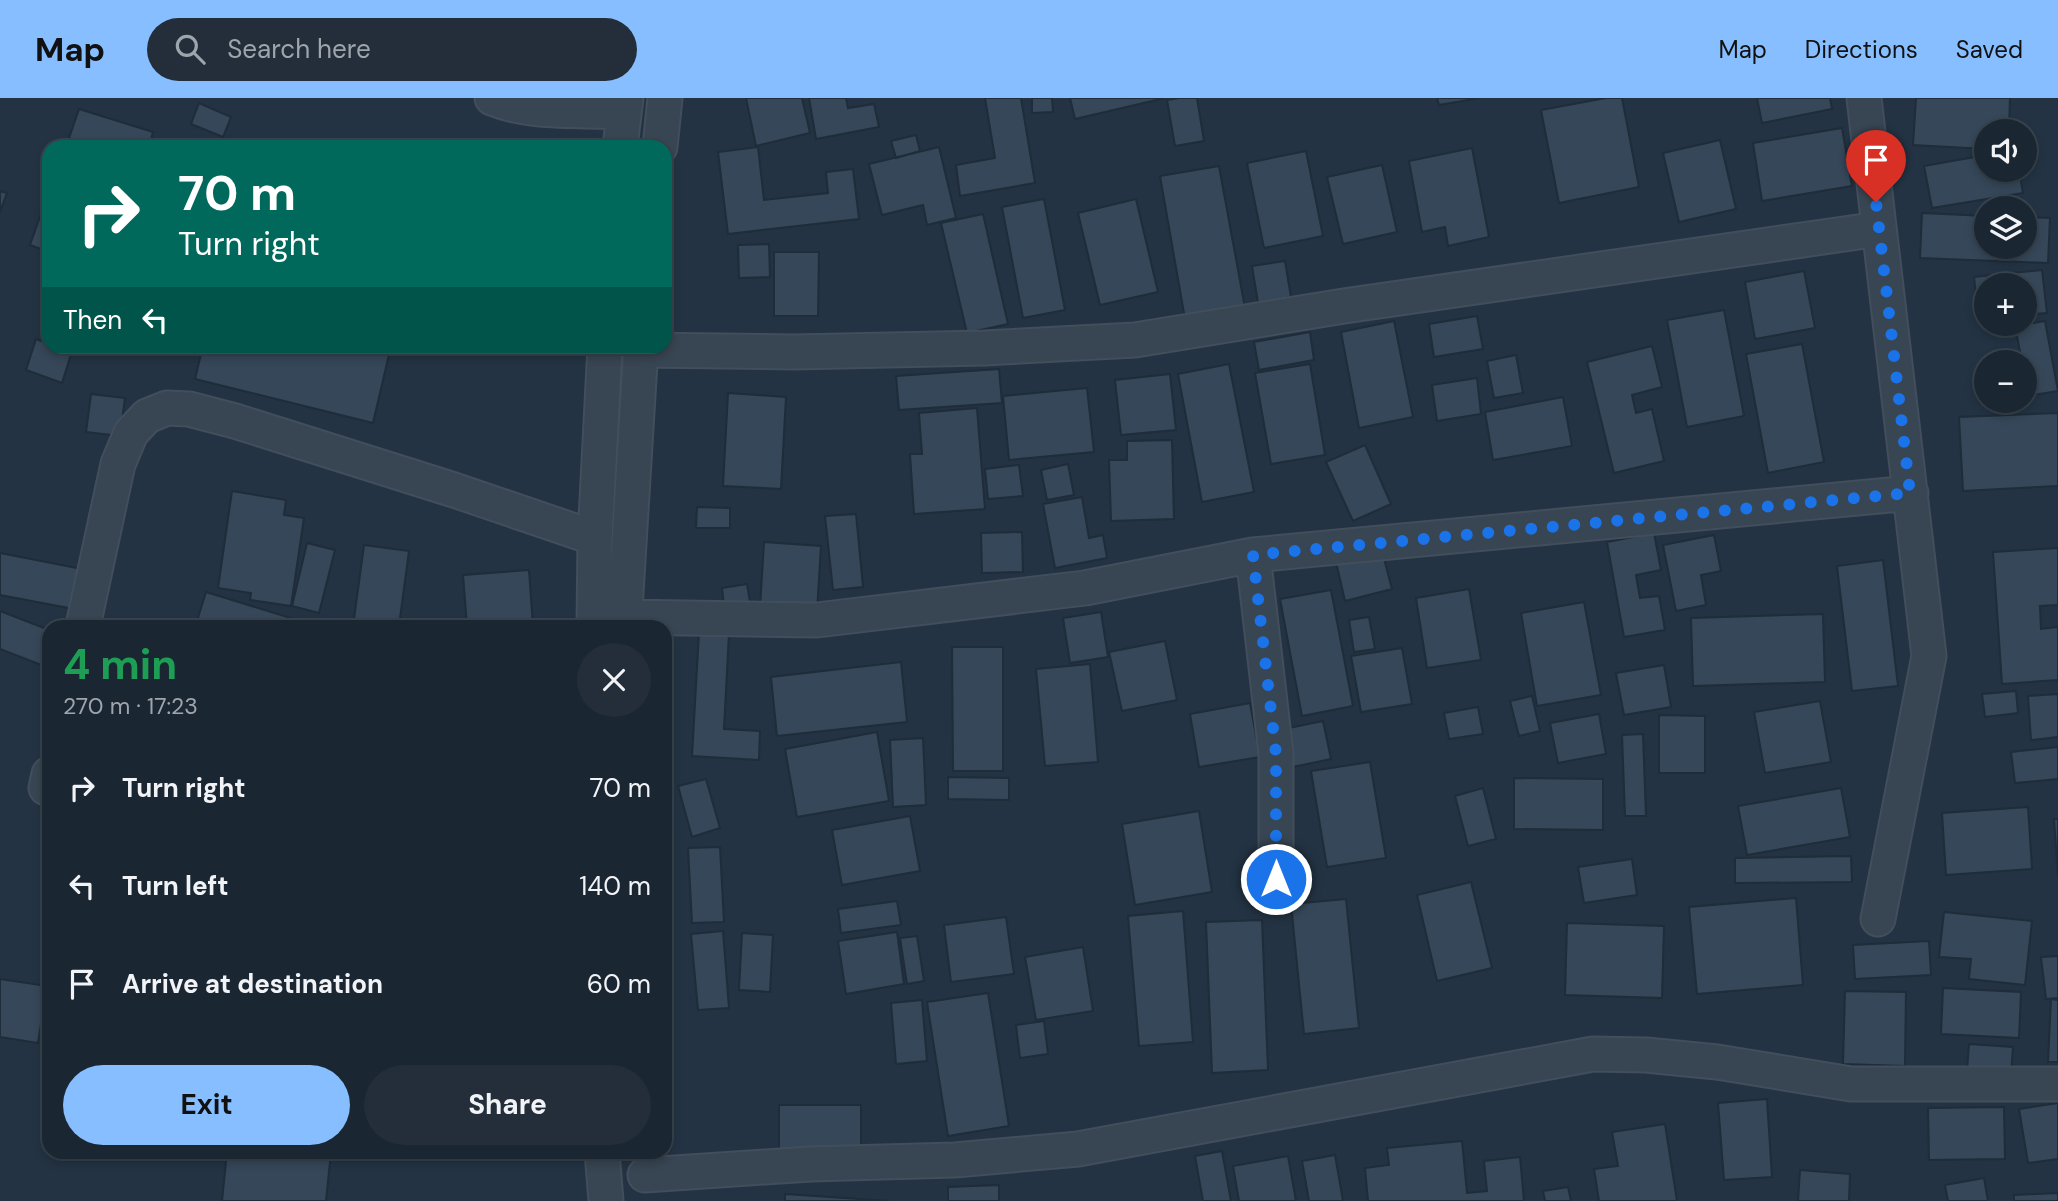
<!DOCTYPE html>
<html lang="en">
<head>
<meta charset="utf-8">
<style>
	body { margin:0; font-family:"DM Sans",sans-serif; background:#232e3a; color:#f1f3f6; height:100vh; display:flex; flex-direction:column; font-size:26px; white-space:nowrap }
	* { box-sizing:border-box; margin:0 }
	p { font-size:23px; color:#9fa5ac }
	.icon { flex:none; width:38px; height:38px; fill:none; stroke:currentColor; stroke-width:2; stroke-linecap:round; stroke-linejoin:round }
	.map { position:relative; flex:1; overflow:hidden }
	.side { position:absolute; left:42px; top:522px; width:630px; height:539px; display:flex; flex-direction:column; background:#1a2632; border-radius:21px; box-shadow:0 4px 10px #0003,0 0 0 2px #38434d }
	.side>* { flex:none }
	.hud { position:absolute; left:42px; top:42px; width:630px; height:214px; border-radius:21px; box-shadow:0 4px 10px #0003,0 0 0 2px #38434d; background:#00695c; color:#fff; overflow:hidden }
	.fabs { position:absolute; left:1974px; top:21px; display:grid; gap:14px }
	.fabs a { display:grid; place-items:center; width:63px; height:63px; border-radius:50%; background:#1a2632; box-shadow:0 4px 10px #0003,0 0 0 2px #38434d; font-size:35px }
	.pin { position:absolute; display:grid; place-items:center; width:60px; height:60px; color:#fff; margin:-72px -30px; border-radius:50% 50% 50% 0; rotate:-45deg; box-shadow:0 0 7px #0007 }
	.pin .icon { rotate:45deg }
	.me { position:absolute; width:77px; margin:-38px; rotate:0deg; stroke-linejoin:round; filter:drop-shadow(0 0 5px #0008) }
	.turn { display:flex; align-items:center; gap:24px; height:147px; padding:0 21px; font-size:32px }
	.turn .icon { width:91px; height:91px; stroke-width:2.5 }
	.turn b { display:block; font-size:49px; line-height:60px }
	.then { display:flex; align-items:center; height:66px; padding:0 21px; background:#0003; gap:14px; font-size:26px }
	.round { display:grid; place-items:center; flex:none; width:74px; height:74px; border-radius:37px; background:#232e3a }
	.headline { display:flex; align-items:center; justify-content:space-between; height:119px; padding:0 21px }
	h1 { font-size:42px; font-weight:700; line-height:52px; color:#1e9e55 }
	.cta { display:flex; gap:14px; margin-top:auto; padding:14px 21px }
	.cta a { flex:1; height:80px; border-radius:42px; background:#87beff; color:#111; font-size:28px; font-weight:700; line-height:80px; text-align:center }
	.cta a+a { background:#232e3a; color:#f1f3f6 }
	ul { padding:0; list-style:none }
	li { display:flex; align-items:center; gap:21px; height:98px; padding:0 21px }
	li div { flex:1 }
	li b { display:block; font-size:26px }
	li em { font-style:normal }
	header { display:flex; align-items:center; gap:42px; box-sizing:border-box; height:98px; padding:0 35px; background:#87beff; color:#111 }
	header strong { font-size:33px }
	nav { display:flex; gap:38px; margin-inline-start:auto; font-size:24px }
	.search { width:490px; height:63px; background:#232e3a; display:flex; align-items:center; gap:18px; box-sizing:border-box; padding:0 24px; border-radius:38px; color:#9fa5ac; font-size:26px }
	.map>svg:first-child { display:block }
	.building { fill:#354759; stroke:#1f2c39; stroke-width:2 }
	.lines { fill:none; stroke-linecap:round; stroke-linejoin:round }
	.minor-casing { stroke:#424e5b; stroke-width:37 }
	.minor { stroke:#384552; stroke-width:33 }
	.route { stroke:#1a73e8; stroke-width:12; stroke-dasharray:0 21.6 }
</style>
</head>
<body>
<header>
<strong>Map</strong>
<div class="search"><svg class="icon" aria-label="search" viewBox="0 0 24 24"><circle cx="10" cy="10" r="6"/><path d="M15 15l6 6"/></svg>Search here</div>
<nav><a>Map</a><a>Directions</a><a>Saved</a></nav>
</header>
<div class="map">
<svg width="2058" height="1103" viewBox="0 0 2058 1103">
	<rect width="100%" height="100%" fill="#233343"/>
	<!-- building -->
	<path class="building" d="M746,0H802L810,35L756,48Z
		M809,0H846L848,10L874,6L879,29L816,41Z
		M985,0H1021L1035,85L960,98L956,67L995,60Z
		M1032,0H1052L1053,14L1032,15Z
		M1070,0H1165L1075,21Z
		M1179,0H1197L1204,43L1175,48L1167,2Z
		M1437,0H1480L1439,7Z
		M1606,0H1622L1639,89L1559,105L1541,12Z
		M1757,0H1830L1832,11L1762,25Z
		M1916,0H2010L2009,33H1986V51L1913,47Z
		M199,5L231,19L223,39L191,26Z
		M79,11L153,34L149,49H66Z
		M1842,30L1852,88L1762,103L1753,45Z
		M916,37L920,53L896,60L891,43Z
		M1720,42L1736,111L1679,124L1663,55Z
		M758,49L764,102L828,95L826,74L853,71L859,121L728,136L718,54Z
		M939,49L956,120L927,127L923,107L882,117L869,66Z
		M1472,50L1489,139L1448,148L1445,129L1422,134L1409,63Z
		M1306,53L1323,138L1264,150L1247,65Z
		M1986,57V72H2019L2023,95L1932,110L1924,68Z
		M1382,67L1397,134L1343,146L1327,79Z
		M1219,68L1245,210L1185,221L1160,78Z
		M0,93L7,95L0,114Z
		M1044,101L1065,212L1023,220L1002,109Z
		M1136,101L1158,194L1100,207L1078,115Z
		M42,113L49,116V154L30,147Z
		M1922,115L1986,118V149H2025V119L2050,120L2048,165L1920,160Z
		M983,116L1008,226L967,235L941,125Z
		M769,146L770,179L739,180L738,147Z
		M774,154H819L818,218H774Z
		M1285,163L1291,199L1258,205L1252,168Z
		M2042,172L2047,215L2025,217V187H1986V221L1979,222L1974,179Z
		M1804,173L1815,230L1755,241L1745,184Z
		M1724,212L1744,318L1687,329L1667,222Z
		M1477,218L1483,251L1434,259L1429,226Z
		M1394,223L1413,319L1359,330L1341,234Z
		M2045,223L2058,293L2028,298L2025,264H2022L2015,228Z
		M1310,234L1314,262L1259,272L1254,244Z
		M36,241L49,246V248H58L72,253L62,285L26,272Z
		M1802,246L1824,364L1768,375L1746,256Z
		M203,248H391L373,325L195,281Z
		M1652,248L1662,289L1632,297L1636,315L1652,311L1664,363L1614,375L1587,264Z
		M1516,257L1523,295L1494,300L1487,263Z
		M1229,266L1254,394L1202,404L1178,276Z
		M1310,266L1325,357L1271,366L1255,275Z
		M999,271L1002,305L899,312L896,278Z
		M1170,276L1176,332L1121,337L1115,282Z
		M1477,280L1481,316L1437,323L1432,287Z
		M1087,290L1094,354L1009,362L1003,298Z
		M728,295L786,299L781,391L723,388Z
		M91,296L125,300L120,338L86,334Z
		M1563,299L1572,348L1493,362L1485,314Z
		M977,310L985,411L914,416L910,356H922L919,315Z
		M2058,315V388L1963,393L1959,319Z
		M1172,342L1174,421L1111,423L1109,362H1127V343Z
		M1365,347L1391,406L1353,423L1326,364Z
		M1068,366L1074,397L1047,402L1041,372Z
		M1019,367L1023,398L988,401L985,371Z
		M232,393L286,402L284,417L304,420L291,508L250,502L251,495L218,490Z
		M1082,399L1089,440L1103,437L1107,460L1055,470L1043,406Z
		M697,409L730,410V430H696Z
		M856,416L863,489L833,492L825,418Z
		M1022,434L1023,474L982,475L981,435Z
		M1654,435L1661,472L1636,477L1640,500L1659,498L1665,532L1624,539L1607,444Z
		M1714,437L1721,473L1701,477L1706,507L1676,513L1663,447Z
		M764,444L821,448L817,514L760,510Z
		M307,445L335,452L319,515L292,508Z
		M364,447L409,453L399,528H353Z
		M2058,450V507L2040,508L2041,531L2058,529V582L2002,586L1993,454Z
		M1382,453L1392,491L1345,503L1336,464Z
		M0,455L82,471L74,511L0,497Z
		M1883,462L1898,588L1852,593L1837,468Z
		M529,472L533,528H467L463,477Z
		M747,486L750,504L724,508L722,490Z
		M1469,491L1481,562L1427,570L1416,500Z
		M1331,492L1353,608L1302,618L1280,501Z
		M206,494L310,526L309,528H203L196,526Z
		M1584,504L1601,597L1537,608L1521,515Z
		M0,513L49,532V570L0,551Z
		M1101,514L1108,559L1070,565L1063,520Z
		M1823,516L1825,584L1693,588L1691,520Z
		M1369,519L1375,551L1354,554L1349,522Z
		M699,534L729,536L724,631L760,633L759,662L692,658Z
		M1165,543L1177,602L1122,613L1109,554Z
		M952,549H1003V673H953Z
		M1402,550L1412,606L1361,614L1351,558Z
		M901,564L907,624L777,638L771,579Z
		M1090,566L1098,664L1045,668L1036,571Z
		M1664,567L1671,609L1624,617L1616,575Z
		M2016,593L2018,615L1985,619L1982,596Z
		M2058,596V639L2031,642L2028,598Z
		M1532,598L1540,633L1519,638L1510,603Z
		M1820,603L1831,664L1765,675L1754,614Z
		M1250,605L1260,659L1199,669L1190,616Z
		M1478,609L1483,636L1449,641L1444,615Z
		M1599,616L1606,656L1558,665L1550,625Z
		M1659,617L1705,618V675H1659Z
		M1323,623L1331,661L1288,670L1279,632Z
		M877,634L889,703L797,719L785,651Z
		M1643,636L1646,718H1625L1622,637Z
		M923,640L926,707L893,709L890,642Z
		M2058,649V681L2015,685L2011,654Z
		M1370,664L1386,760L1327,769L1311,673Z
		M948,679L1009,680V702L948,701Z
		M1514,680L1603,681V732L1514,731Z
		M706,681L720,730L692,739L678,688Z
		M1483,690L1496,741L1468,748L1455,698Z
		M1841,690L1850,739L1747,757L1738,708Z
		M2028,709L2032,771L1946,777L1942,715Z
		M1199,713L1212,794L1135,807L1122,726Z
		M910,718L920,773L842,787L832,732Z
		M2054,721H2058V778Z
		M720,749L724,824L692,825L688,750Z
		M1851,758L1852,784L1735,785V760Z
		M1632,761L1637,797L1584,805L1578,769Z
		M1471,784L1492,870L1437,883L1417,797Z
		M1796,800L1803,887L1697,896L1689,809Z
		M1346,801L1359,930L1304,936L1291,806Z
		M897,803L901,827L841,835L838,811Z
		M1183,813L1193,944L1139,948L1128,818Z
		M1944,814L2032,823L2025,887L1969,881L1971,861L1939,859Z
		M1006,819L1014,876L951,884L944,827Z
		M1262,822L1268,972L1212,975L1206,824Z
		M1567,825L1664,828L1662,900L1565,897Z
		M723,833L729,910L698,912L691,836Z
		M897,834L904,886L846,896L838,843Z
		M742,835L773,837L770,894L739,892Z
		M917,838L924,883L907,886L900,840Z
		M1929,843L1931,877L1855,881L1853,847Z
		M1083,849L1093,913L1036,922L1025,859Z
		M2058,858V900L2046,901L2041,859Z
		M0,881L47,888L38,945L0,939Z
		M1943,890L2021,894L2019,940L1941,936Z
		M1845,893L1906,894L1905,968L1843,966Z
		M988,895L1009,1028L948,1038L927,904Z
		M2051,901L2058,902V964H2048Z
		M922,902L927,963L896,966L891,905Z
		M1044,923L1048,956L1020,960L1016,927Z
		M1969,946L2013,949L2011,975L1967,972Z
		M1767,1001L1772,1079L1724,1082L1718,1005Z
		M2058,1005V1061L2028,1065L2019,1011Z
		M779,1007H861V1051H779Z
		M2004,1009L2005,1061L1929,1062L1928,1010Z
		M1665,1026L1677,1103H1599L1594,1071L1618,1068L1612,1034Z
		M1462,1043L1467,1095L1487,1093L1484,1063L1520,1059L1524,1103H1368L1365,1070L1389,1067L1387,1050Z
		M1222,1053L1231,1103H1203L1195,1058Z
		M227,1054H331L326,1103H222Z
		M1335,1057L1343,1103H1309L1302,1063Z
		M1288,1058L1296,1103H1239L1233,1068Z
		M1800,1072L1850,1076L1849,1103H1798Z
		M1984,1080L1988,1103H1948L1945,1087Z
		M999,1087V1103H948V1089Z
		M1568,1089L1571,1103H1545L1543,1093Z
		M2058,1095V1103H2014V1097Z
		M785,1096L889,1103H785Z"/>
	<g class="lines">
		<!-- minor casing -->
		<g class="minor-casing">
			<path id="minor" d="M492,0C534,17 579,11 624,14
				M1864,0L1929,558L1878,821
				M620,49L626,0
				M660,49L665,0
				M641,252L794,254L984,250L1135,242L1344,208L1879,131
				M1253,457L1276,656V781
				M624,519L817,522L1085,490L1253,457L1911,395
				M83,528L118,366L131,335L147,318L167,310L189,311L235,323L454,392L595,440
				M594,528L595,440L605,248
				M624,528L641,248
				M46,690L49,676
				M602,1054L606,1103
				M645,1077L810,1066L955,1062L1078,1051L1593,956L1646,957L1717,964L1851,986H2058"/>
		</g>
		<!-- minor -->
		<use href="#minor" class="minor"/>
	</g>
	<g class="lines">
		<!-- route -->
		<path class="route" d="M1276,781V656L1253,457L1910,395L1876,104"/>
	</g>
</svg>
<div class="fabs">
<a><svg class="icon" aria-label="sound" viewBox="0 0 24 24"><path d="M4 9h4l5-4v14l-5-4H4zM17 9q2 3 0 6"/></svg></a>
<a><svg class="icon" aria-label="layers" viewBox="0 0 24 24"><path d="M12 4l9 5-9 5-9-5zM3 14l9 5 9-5"/></svg></a>
<a>+</a>
<a>−</a>
</div>
<div class="pin" style="left:1876px;top:104px;background:#d93025"><svg class="icon" aria-label="arrive" viewBox="0 0 24 24"><path d="M6 21V4h12l-3 4 3 4H6"/></svg></div>
<svg class="me" style="left:1276px;top:781px" viewBox="-20 -20 40 40"><circle r="17" fill="#1a73e8" stroke="#fff" stroke-width="3"/><path d="M0-11L8 9 0 5-8 9z" fill="#fff"/></svg>
<div class="hud">
<div class="turn"><svg class="icon" aria-label="right" viewBox="0 0 24 24"><path d="M7 20v-9h11M14 6l5 5-5 5"/></svg><div><b>70 m</b>Turn right</div></div>
<div class="then">Then<svg class="icon" aria-label="left" viewBox="0 0 24 24"><path d="M17 20v-9H6M10 6l-5 5 5 5"/></svg></div>
</div>
<section class="side">
<div class="headline"><div><h1>4 min</h1><p>270 m · 17:23</p></div><a class="round"><svg class="icon" aria-label="close" viewBox="0 0 24 24"><path d="M6 6l12 12M18 6L6 18"/></svg></a></div>
<ul>
<li><svg class="icon" aria-label="right" viewBox="0 0 24 24"><path d="M7 20v-9h11M14 6l5 5-5 5"/></svg><div><b>Turn right</b></div><em>70 m</em></li>
<li><svg class="icon" aria-label="left" viewBox="0 0 24 24"><path d="M17 20v-9H6M10 6l-5 5 5 5"/></svg><div><b>Turn left</b></div><em>140 m</em></li>
<li><svg class="icon" aria-label="arrive" viewBox="0 0 24 24"><path d="M6 21V4h12l-3 4 3 4H6"/></svg><div><b>Arrive at destination</b></div><em>60 m</em></li>
</ul>
<div class="cta"><a>Exit</a><a>Share</a></div>
</section>
</div>
</body>
</html>
